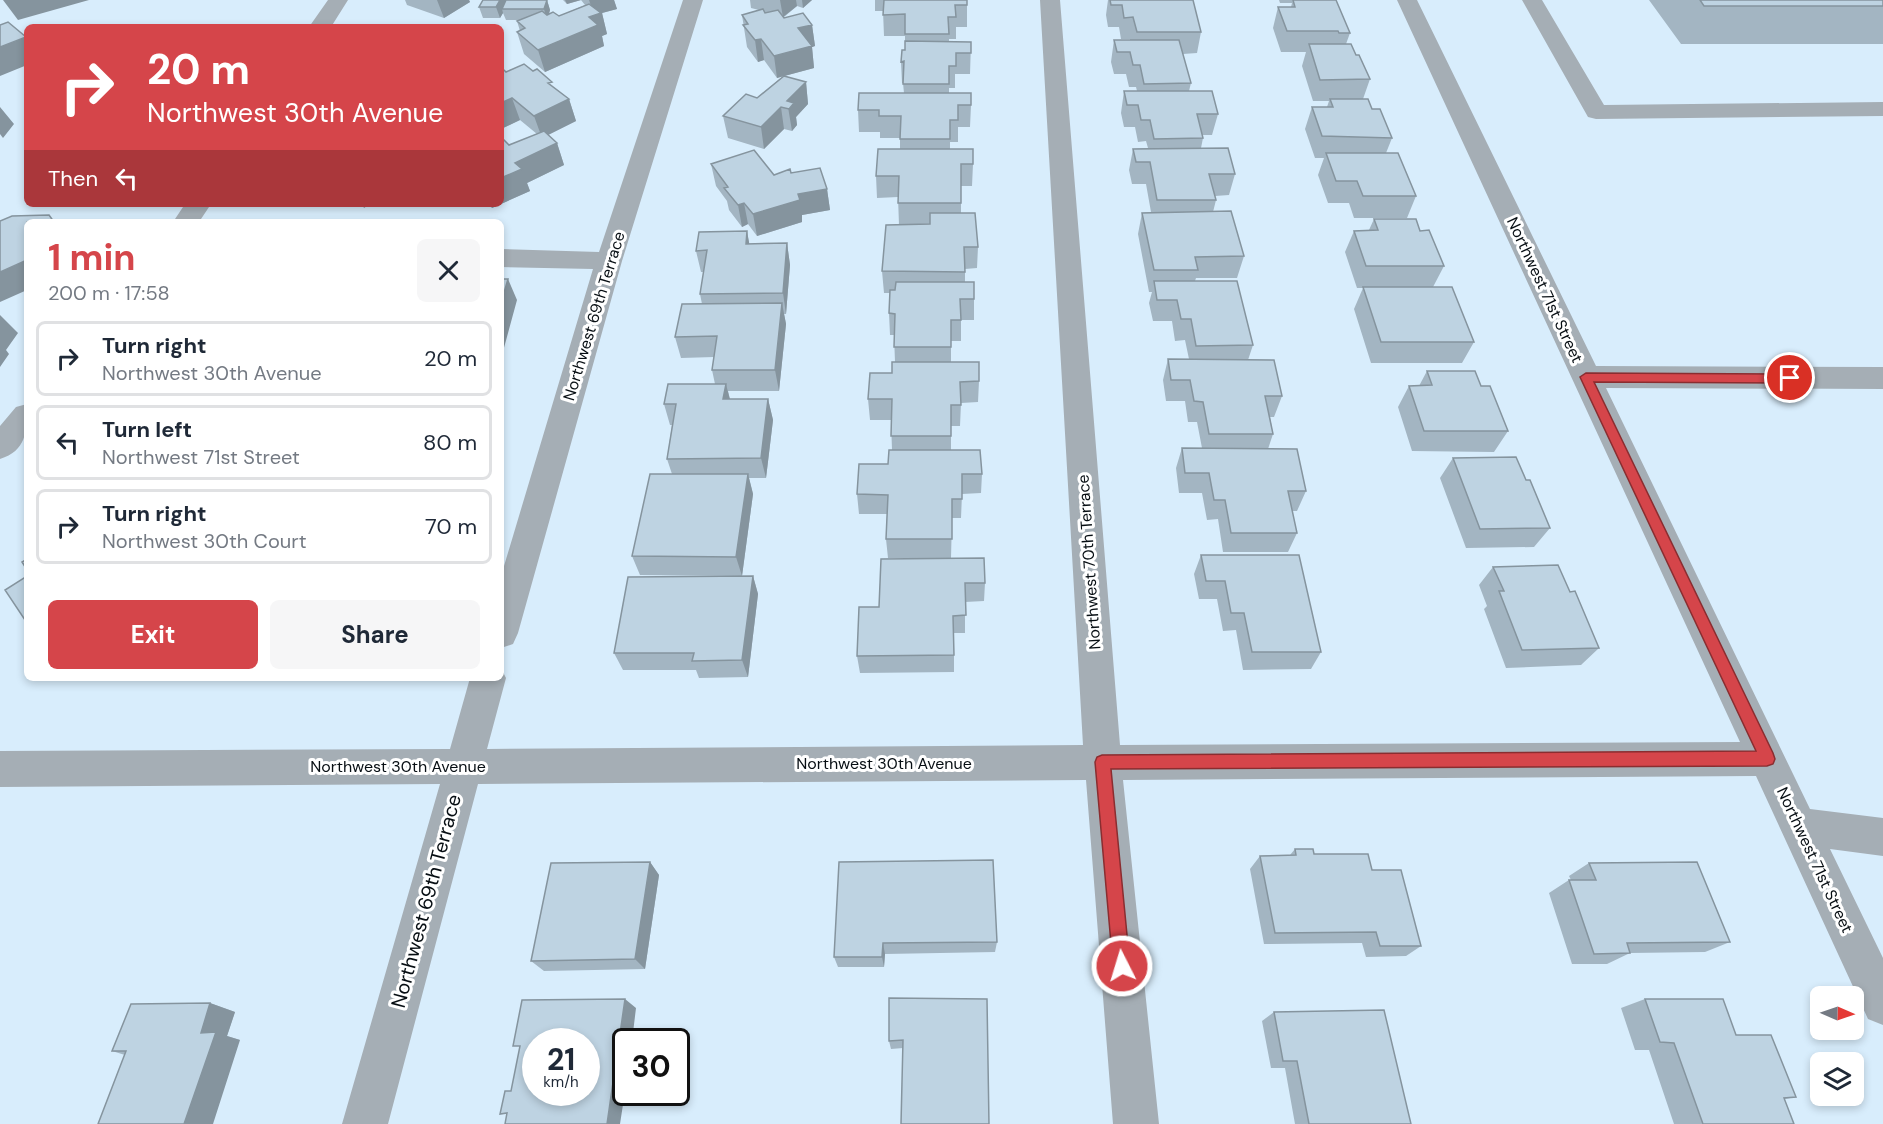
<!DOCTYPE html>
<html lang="en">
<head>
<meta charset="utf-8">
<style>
	body { margin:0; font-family:"DM Sans",sans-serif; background:#f6f6f7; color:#1f2937; height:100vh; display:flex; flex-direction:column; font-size:22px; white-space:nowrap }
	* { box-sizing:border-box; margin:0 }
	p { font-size:20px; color:#747a83 }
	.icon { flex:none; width:33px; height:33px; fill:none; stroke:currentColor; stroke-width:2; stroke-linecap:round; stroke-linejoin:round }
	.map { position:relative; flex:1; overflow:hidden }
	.drawer { position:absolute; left:24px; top:219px; width:480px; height:462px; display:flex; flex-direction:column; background:#fff; border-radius:9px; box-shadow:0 3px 9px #0003 }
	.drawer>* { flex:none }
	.banner { position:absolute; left:24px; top:24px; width:480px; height:183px; border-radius:9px; box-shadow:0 3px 9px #0003; background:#d5454a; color:#fff; overflow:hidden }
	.needle { width:39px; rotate:92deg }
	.fabs { position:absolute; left:1810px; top:986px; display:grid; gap:12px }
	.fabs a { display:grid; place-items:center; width:54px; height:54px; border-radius:9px; background:#fff; box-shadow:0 3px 9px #0003; font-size:30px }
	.speed { position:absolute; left:522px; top:1028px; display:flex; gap:12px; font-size:30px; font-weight:700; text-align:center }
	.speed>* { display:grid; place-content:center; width:78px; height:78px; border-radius:50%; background:#fff; box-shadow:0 3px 9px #0003; line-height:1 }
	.speed small { font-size:15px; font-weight:400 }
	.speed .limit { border:3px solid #111; border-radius:9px; background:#fff; color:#111 }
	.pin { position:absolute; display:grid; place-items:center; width:51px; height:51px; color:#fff; margin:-26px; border:3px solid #fff; border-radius:50%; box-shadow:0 2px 6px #0007 }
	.me { position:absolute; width:66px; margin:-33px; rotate:355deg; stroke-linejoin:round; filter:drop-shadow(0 0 4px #0008) }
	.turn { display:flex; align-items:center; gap:21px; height:126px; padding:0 24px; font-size:27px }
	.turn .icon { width:78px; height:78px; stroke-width:2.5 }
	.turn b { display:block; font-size:42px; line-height:51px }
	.then { display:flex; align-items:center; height:57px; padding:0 24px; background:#0003; gap:12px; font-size:22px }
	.round { display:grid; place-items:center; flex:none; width:63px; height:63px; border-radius:9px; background:#f6f6f7 }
	.summary { display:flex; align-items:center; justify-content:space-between; height:102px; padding:0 24px }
	h1 { font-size:36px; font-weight:700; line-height:45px; color:#d5454a }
	.button { display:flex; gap:12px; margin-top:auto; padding:12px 24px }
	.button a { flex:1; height:69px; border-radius:9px; background:#d5454a; color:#fff; font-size:24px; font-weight:700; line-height:69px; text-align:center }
	.button a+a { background:#f6f6f7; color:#1f2937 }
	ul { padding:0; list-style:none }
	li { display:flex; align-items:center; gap:18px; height:75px; margin:0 12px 9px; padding:0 12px; border:3px solid #e0e1e3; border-radius:9px }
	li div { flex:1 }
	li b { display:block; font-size:22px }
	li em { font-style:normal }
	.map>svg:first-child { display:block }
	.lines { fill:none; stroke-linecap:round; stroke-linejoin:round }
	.minor { fill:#a5aeb5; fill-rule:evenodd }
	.wall { fill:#a3b5c2 }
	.shaded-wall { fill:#85949e }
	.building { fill:#bed3e2; stroke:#85949e; stroke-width:1.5; fill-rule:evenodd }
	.route { fill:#d5454a; stroke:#8a2d30; stroke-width:1.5 }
	.labels { text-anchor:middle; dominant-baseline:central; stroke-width:6; stroke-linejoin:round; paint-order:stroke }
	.street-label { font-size:16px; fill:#070e13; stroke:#fff }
	.near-street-label { font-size:20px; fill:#070e13; stroke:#fff }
</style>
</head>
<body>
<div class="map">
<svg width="1883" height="1124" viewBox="0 0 1883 1124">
	<rect width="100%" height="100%" fill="#d8edfc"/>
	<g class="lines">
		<!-- minor -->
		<path class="minor" d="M328,0H348L331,27H309Z
			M683,0H703L622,261L518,633L513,644L501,648V576L593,269L501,267V249L599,252Z
			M1040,0H1060L1120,745L1740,742L1397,0H1417L1596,366L1883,367V389L1606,388L1810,809L1883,818V856L1830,849L1883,958V1025L1868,1019L1756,776L1123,780L1159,1124H1113L1086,780L478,784L388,1124H342L440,784L0,787V751L450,749L470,678H501V668L506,678L487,749L1083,745Z
			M1522,0H1542L1604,105L1883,102V116L1596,119L1588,117Z
			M185,204H211L199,222H173Z
			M27,404C27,429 28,450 0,459V426L16,407Z"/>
	</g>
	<!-- wall -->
	<path class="wall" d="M405,0H469L470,2L444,18L407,5Z
		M547,0L550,10L549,14L559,16L585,5L581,0L567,4L563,0H614L617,9L602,13L607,34L602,36L604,46L545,72L524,54L517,32L520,31L517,21L521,20H506L503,13L500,18H483L479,7Z
		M750,0H812L803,8L797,6L784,17L812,25L815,46L812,47L814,68L784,76L806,82L808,104L796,117L797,125L792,131L784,129L764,149L728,138L723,116L757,98L783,76L777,78L764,60L758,62L747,47L742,15L759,10L751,8Z
		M875,0H967V27H956V39H949V42H971L970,74H955V88H949V93L971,105L970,127H958V142H950V149L973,164L972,186H961V213L978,247L977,268L965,269V282L974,299V320H961V341H951V362L979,381L978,402L961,403L960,426H951V450L982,474L981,493L962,494L961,518H952L951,558H888L886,539L887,514H859L857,494L888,464L892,450L891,420H870L868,399L892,373L895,362L894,335H890L889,313L890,293H884L882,271L899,225L898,197L877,198L876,176L900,149V138H880V132H859L858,110L904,93L903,83H902L901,62L905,50V36H884L883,11H875Z
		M1108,0H1193L1201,32L1197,53L1183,54L1191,83L1189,91L1218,114L1212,135H1202L1203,138L1201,148L1235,174L1229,195L1215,196L1216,200L1213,212L1244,256L1237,278H1196L1195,281L1253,345L1248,360L1282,396L1274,417H1270L1273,434L1268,449L1306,491L1297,511H1292L1297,533L1288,552H1223L1218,519L1207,520L1202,493H1179L1176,468L1182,448H1202L1197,422H1188L1185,401H1166L1163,380L1168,359H1189L1185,340L1175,341L1172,321H1153L1149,303L1152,292H1149L1138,234L1142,213L1151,212L1146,184H1132L1129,170L1133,149L1148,148L1146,141L1138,142L1135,127H1124L1121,113L1124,91H1137L1136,87H1129L1126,74H1114L1111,62L1114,40H1130V39H1121L1119,27H1108L1106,15Z
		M1279,0H1336L1350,33L1346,44L1356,55L1370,79L1363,99L1372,109L1392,138L1386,153L1416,196L1407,218H1354L1349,203H1328L1318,175L1324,158H1315L1305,129L1312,107H1327L1329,101H1313L1302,66L1306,52H1281L1273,28L1278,7H1291L1292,3H1280Z
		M1649,0H1883V44H1681Z
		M506,72L555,88L569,99L576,121L548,135L557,143L564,165L527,183L530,191L492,208L488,204H501L509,145L537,134L520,120L501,129Z
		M711,164L774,175L791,173L827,189L830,210L802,215V222L757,236L748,224L742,227L729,210L727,201L716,186Z
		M1374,219L1420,231L1444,266L1433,287L1474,342L1462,363H1371L1354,309L1363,288H1357L1345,252L1354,231L1369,230Z
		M747,231L749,244L787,243L790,265L786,314H784L786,324L779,391H728L730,399H768L773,420L766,478H749L753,494L742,576L640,575L632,556L672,474L667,459L672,425H670L664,404L715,384L712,370L714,357L681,358L675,337L702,304L700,294L704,272H701L696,251Z
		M1427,371L1508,431L1494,452L1412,451L1398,407L1409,386H1419Z
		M1453,458L1526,480L1550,528L1534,547L1466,548L1440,478Z
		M1201,555L1321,652L1311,669L1243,670L1236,630L1223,631L1217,599H1199L1194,574Z
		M881,559L985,583L984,601L965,602V633H954V672L860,673L857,656L879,607Z
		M1493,567L1570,592L1599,648L1581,665L1506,668L1484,609L1487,606L1479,585Z
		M753,576L758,594L748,677L699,678L696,670H623L614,653Z
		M1295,849L1372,870L1421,946L1406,956L1366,957L1362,943L1264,944L1250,869L1260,856L1290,855Z
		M993,860L997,942L995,952L885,954L884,967H838L834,957Z
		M650,862L659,875L645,969L544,971L531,961Z
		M1589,863L1730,942L1705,952L1630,953L1607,964H1572L1549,893L1569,880H1571L1569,876Z
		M987,999L903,1048L891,1049L889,1041Z
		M1645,999L1736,1035L1796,1097L1784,1099L1794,1124H1674L1649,1050H1635L1621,1008Z
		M210,1003L235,1012L227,1036L240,1040L125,1055L112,1051Z
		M1274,1012L1411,1124H1295L1285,1068H1271L1262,1021Z"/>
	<!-- shaded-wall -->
	<path class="shaded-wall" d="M3,0H89L18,20Z
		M437,0H469L470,2L444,18Z
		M500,0H509L502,9L503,13L500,18L496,7Z
		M547,0L550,10L547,20L544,9Z
		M565,0H581L567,4Z
		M589,0H614L617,9L602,13L607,34L602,36L604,46L545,72L538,50L589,17L594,15Z
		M780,0H796L797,6L783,17Z
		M802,0H812L803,8Z
		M812,25L815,46L812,47L814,68L777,78L774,56L798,28Z
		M26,37L27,39V65L0,76V47Z
		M761,39L764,60L758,62L755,40Z
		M806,82L808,104L796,117L797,125L792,131L787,101Z
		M512,98L520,120L501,129V103Z
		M569,99L576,121L542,138L534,116Z
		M0,107L14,124L3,138L0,134Z
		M781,107L784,129L764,149L761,127Z
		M557,143L564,165L527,183L530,191L492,208L490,204H501V178L515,163Z
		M827,189L830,210L802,215V222L757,236L753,214L798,194Z
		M744,203L748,224L742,227L738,205Z
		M362,204H370L364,208Z
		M747,231L751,253L746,244Z
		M787,243L790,265L786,314L783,293Z
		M27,260V290L0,302V272Z
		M508,279L517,300L502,355L501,353V303Z
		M782,303L786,324L779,391L775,370Z
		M0,315L18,333L6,350L9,354L0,367Z
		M726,384L731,404L723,399Z
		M768,399L773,420L766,478L761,458Z
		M748,474L753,494L742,576L736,557Z
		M753,576L758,594L748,677L742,660Z
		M650,862L659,875L645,969L635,959Z
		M883,943L885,954L884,967L882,957Z
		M625,999L636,1008L632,1041H626V1085L620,1124H607Z
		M210,1003L235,1012L227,1036L240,1040L213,1124H184L201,1033Z"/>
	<!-- building -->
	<path class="building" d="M483,0H500L496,7H479Z
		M506,0H547L544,9H502Z
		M884,0H967V5H955L956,17H948L949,34H905V14L883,15Z
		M1110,0H1193L1201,32H1137L1133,17L1124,18L1122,5H1111Z
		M1293,0H1336L1350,33H1339L1338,31H1287L1278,7H1295Z
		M1700,0H1883V6H1704Z
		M589,4L601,13L589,17L598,25L538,50L517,32L525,28L517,21L542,11L547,15L553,12L559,16Z
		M763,9L765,13L778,10L784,18L803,13L812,25L798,28L812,46L774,56L761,39L755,40L743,25L748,24L742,15Z
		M8,22L26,37L0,47V25Z
		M1114,40H1179L1191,83L1144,84L1140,65H1133L1130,52H1117Z
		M905,41L971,42V53H956V66H949V84H903L904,61L901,62L902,50H905Z
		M1309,44H1351L1356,55H1359L1370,79L1320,80Z
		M524,64L533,71L537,69L552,82L548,83L569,99L534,116L512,98L501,103V71L504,70L506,72Z
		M784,76L806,82L787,101L794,103L789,109L781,107L761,127L723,116L746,94L757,98Z
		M1124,91H1212L1218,114H1197L1203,138L1154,139L1150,120H1141L1138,105H1127Z
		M859,93H971V105H958V120H950V139H900L901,116H879V110H858Z
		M1330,99H1368L1372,109H1380L1392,138L1322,136L1312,107H1333Z
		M544,131L557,143L515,163L522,169L501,178V142L504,140L509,145Z
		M1228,148L1235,174H1209L1216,200H1157L1150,162H1136L1133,149Z
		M878,149H973V164H961V203H898L899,176H876Z
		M754,150L774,175L790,169L791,173L820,168L827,189L798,194L800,200L753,214L744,203L738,205L724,188L728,187L711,164Z
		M1326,153H1398L1416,196H1363L1357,181H1336Z
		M1231,211L1244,256L1195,257L1198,270H1154L1142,213Z
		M930,213H975L978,247H964L965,272L882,271L886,225L930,224Z
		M49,215L54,222H27V260L0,272V221L12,216Z
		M1374,219H1416L1420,231L1429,230L1444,266H1366L1354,231L1378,230Z
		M747,231L746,244L787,243L783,293L700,294L707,250L696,251L699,232Z
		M501,279H508L501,303Z
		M1154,281H1237L1253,345L1196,346L1191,319H1181L1177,300H1157Z
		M896,282H974V299H960L961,320H951V347H894L895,314L889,313L890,290H895Z
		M1363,287H1452L1474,342H1381Z
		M782,303L775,370H712L717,336L675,337L682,304Z
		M1168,359L1274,360L1282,396H1265L1273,434H1209L1203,402L1194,401L1190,380H1171Z
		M892,362H979V381L960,382L961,405H951V436H891L892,399H868L870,373H892Z
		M1427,371H1475L1481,386H1490L1508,431H1424L1409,386L1432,385Z
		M668,384H726L723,399H768L761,458L667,459L676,404H664Z
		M1182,448L1297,449L1306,491H1288L1297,533H1231L1225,500H1214L1209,473H1185Z
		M889,450H980L982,474H962V499H952V539H886L888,495L857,494L859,464H888Z
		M1516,457L1526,480H1530L1550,528L1480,529L1453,458Z
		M650,474H748L736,557L632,556Z
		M1201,555H1299L1321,652H1252L1244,613H1231L1225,581H1206Z
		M984,558L985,583H965L966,615L953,616L954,655L857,656L859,607H879L881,559Z
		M27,559V570L22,562Z
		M1558,565L1570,592L1575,591L1599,648L1522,650L1499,591H1504L1493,567Z
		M27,576V623L5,590Z
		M753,576L742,660L692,661L694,653H614L628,577Z
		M1295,849H1313L1314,854H1368L1372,870H1401L1421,946H1380L1376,932L1275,933L1260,856L1296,855Z
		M993,860L997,942L883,943L882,957H834L839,862Z
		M650,862L635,959L531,961L551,863Z
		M1697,862L1730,942L1627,943L1630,953L1594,954L1569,880H1596L1589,863Z
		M889,998L987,999L989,1124H901L903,1040L889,1041Z
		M625,999L607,1124H505L507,1113L500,1114L505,1091H511L520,1046H513L522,1000ZM536,1041H586V1092H536Z
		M1645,999H1723L1736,1035H1771L1796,1097L1784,1098L1794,1124H1703L1674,1043L1660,1042Z
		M210,1003L201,1033L216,1032L184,1124H98L126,1051H112L131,1004Z
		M1384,1010L1411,1124H1309L1297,1061H1283L1274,1012Z"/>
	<!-- route -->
	<path class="route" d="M1586,373L1790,374L1796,378L1790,383L1594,382L1773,753L1775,759L1773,764L1767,766L1111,769L1130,966L1128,972L1122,974L1116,972L1113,966L1095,762L1097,757L1102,755L1756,751L1580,377Z"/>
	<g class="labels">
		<!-- street labels -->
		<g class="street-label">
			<text transform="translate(1545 290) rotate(65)">Northwest 71st Street</text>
			<text transform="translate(594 316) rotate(-73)">Northwest 69th Terrace</text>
			<text transform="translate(1089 562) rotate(-94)">Northwest 70th Terrace</text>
			<text x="884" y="763">Northwest 30th Avenue</text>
			<text x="398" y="766">Northwest 30th Avenue</text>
			<text transform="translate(1815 860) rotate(65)">Northwest 71st Street</text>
		</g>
		<!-- near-street labels -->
		<g class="near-street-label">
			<text transform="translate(426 901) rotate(-75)">Northwest 69th Terrace</text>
		</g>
	</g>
</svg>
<div class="fabs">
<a><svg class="needle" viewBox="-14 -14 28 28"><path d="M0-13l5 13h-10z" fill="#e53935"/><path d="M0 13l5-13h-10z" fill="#747a83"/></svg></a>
<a><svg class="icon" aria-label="layers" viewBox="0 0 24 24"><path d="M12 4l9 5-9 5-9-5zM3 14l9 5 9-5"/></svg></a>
</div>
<div class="speed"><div>21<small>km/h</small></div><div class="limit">30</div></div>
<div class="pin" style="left:1790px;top:378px;background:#d93025"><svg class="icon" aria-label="arrive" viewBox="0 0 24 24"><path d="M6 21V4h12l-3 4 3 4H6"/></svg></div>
<svg class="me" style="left:1122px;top:966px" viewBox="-20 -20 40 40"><circle r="17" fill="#d5454a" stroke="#fff" stroke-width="3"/><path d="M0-11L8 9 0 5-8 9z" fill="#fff"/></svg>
<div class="banner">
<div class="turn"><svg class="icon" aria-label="right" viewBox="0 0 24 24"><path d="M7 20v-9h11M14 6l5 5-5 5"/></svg><div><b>20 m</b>Northwest 30th Avenue</div></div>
<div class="then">Then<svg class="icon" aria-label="left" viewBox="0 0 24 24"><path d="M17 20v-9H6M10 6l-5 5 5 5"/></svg></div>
</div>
<section class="drawer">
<div class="summary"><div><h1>1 min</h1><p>200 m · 17:58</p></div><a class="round"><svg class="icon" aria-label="close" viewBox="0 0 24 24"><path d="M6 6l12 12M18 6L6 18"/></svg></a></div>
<ul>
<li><svg class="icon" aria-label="right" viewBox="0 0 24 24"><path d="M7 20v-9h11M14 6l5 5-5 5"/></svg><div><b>Turn right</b><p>Northwest 30th Avenue</p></div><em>20 m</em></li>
<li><svg class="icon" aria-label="left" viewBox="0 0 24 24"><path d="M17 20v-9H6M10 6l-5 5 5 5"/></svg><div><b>Turn left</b><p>Northwest 71st Street</p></div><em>80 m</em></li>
<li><svg class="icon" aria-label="right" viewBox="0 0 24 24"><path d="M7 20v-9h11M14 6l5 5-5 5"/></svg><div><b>Turn right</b><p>Northwest 30th Court</p></div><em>70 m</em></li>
</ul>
<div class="button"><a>Exit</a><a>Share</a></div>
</section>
</div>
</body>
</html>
